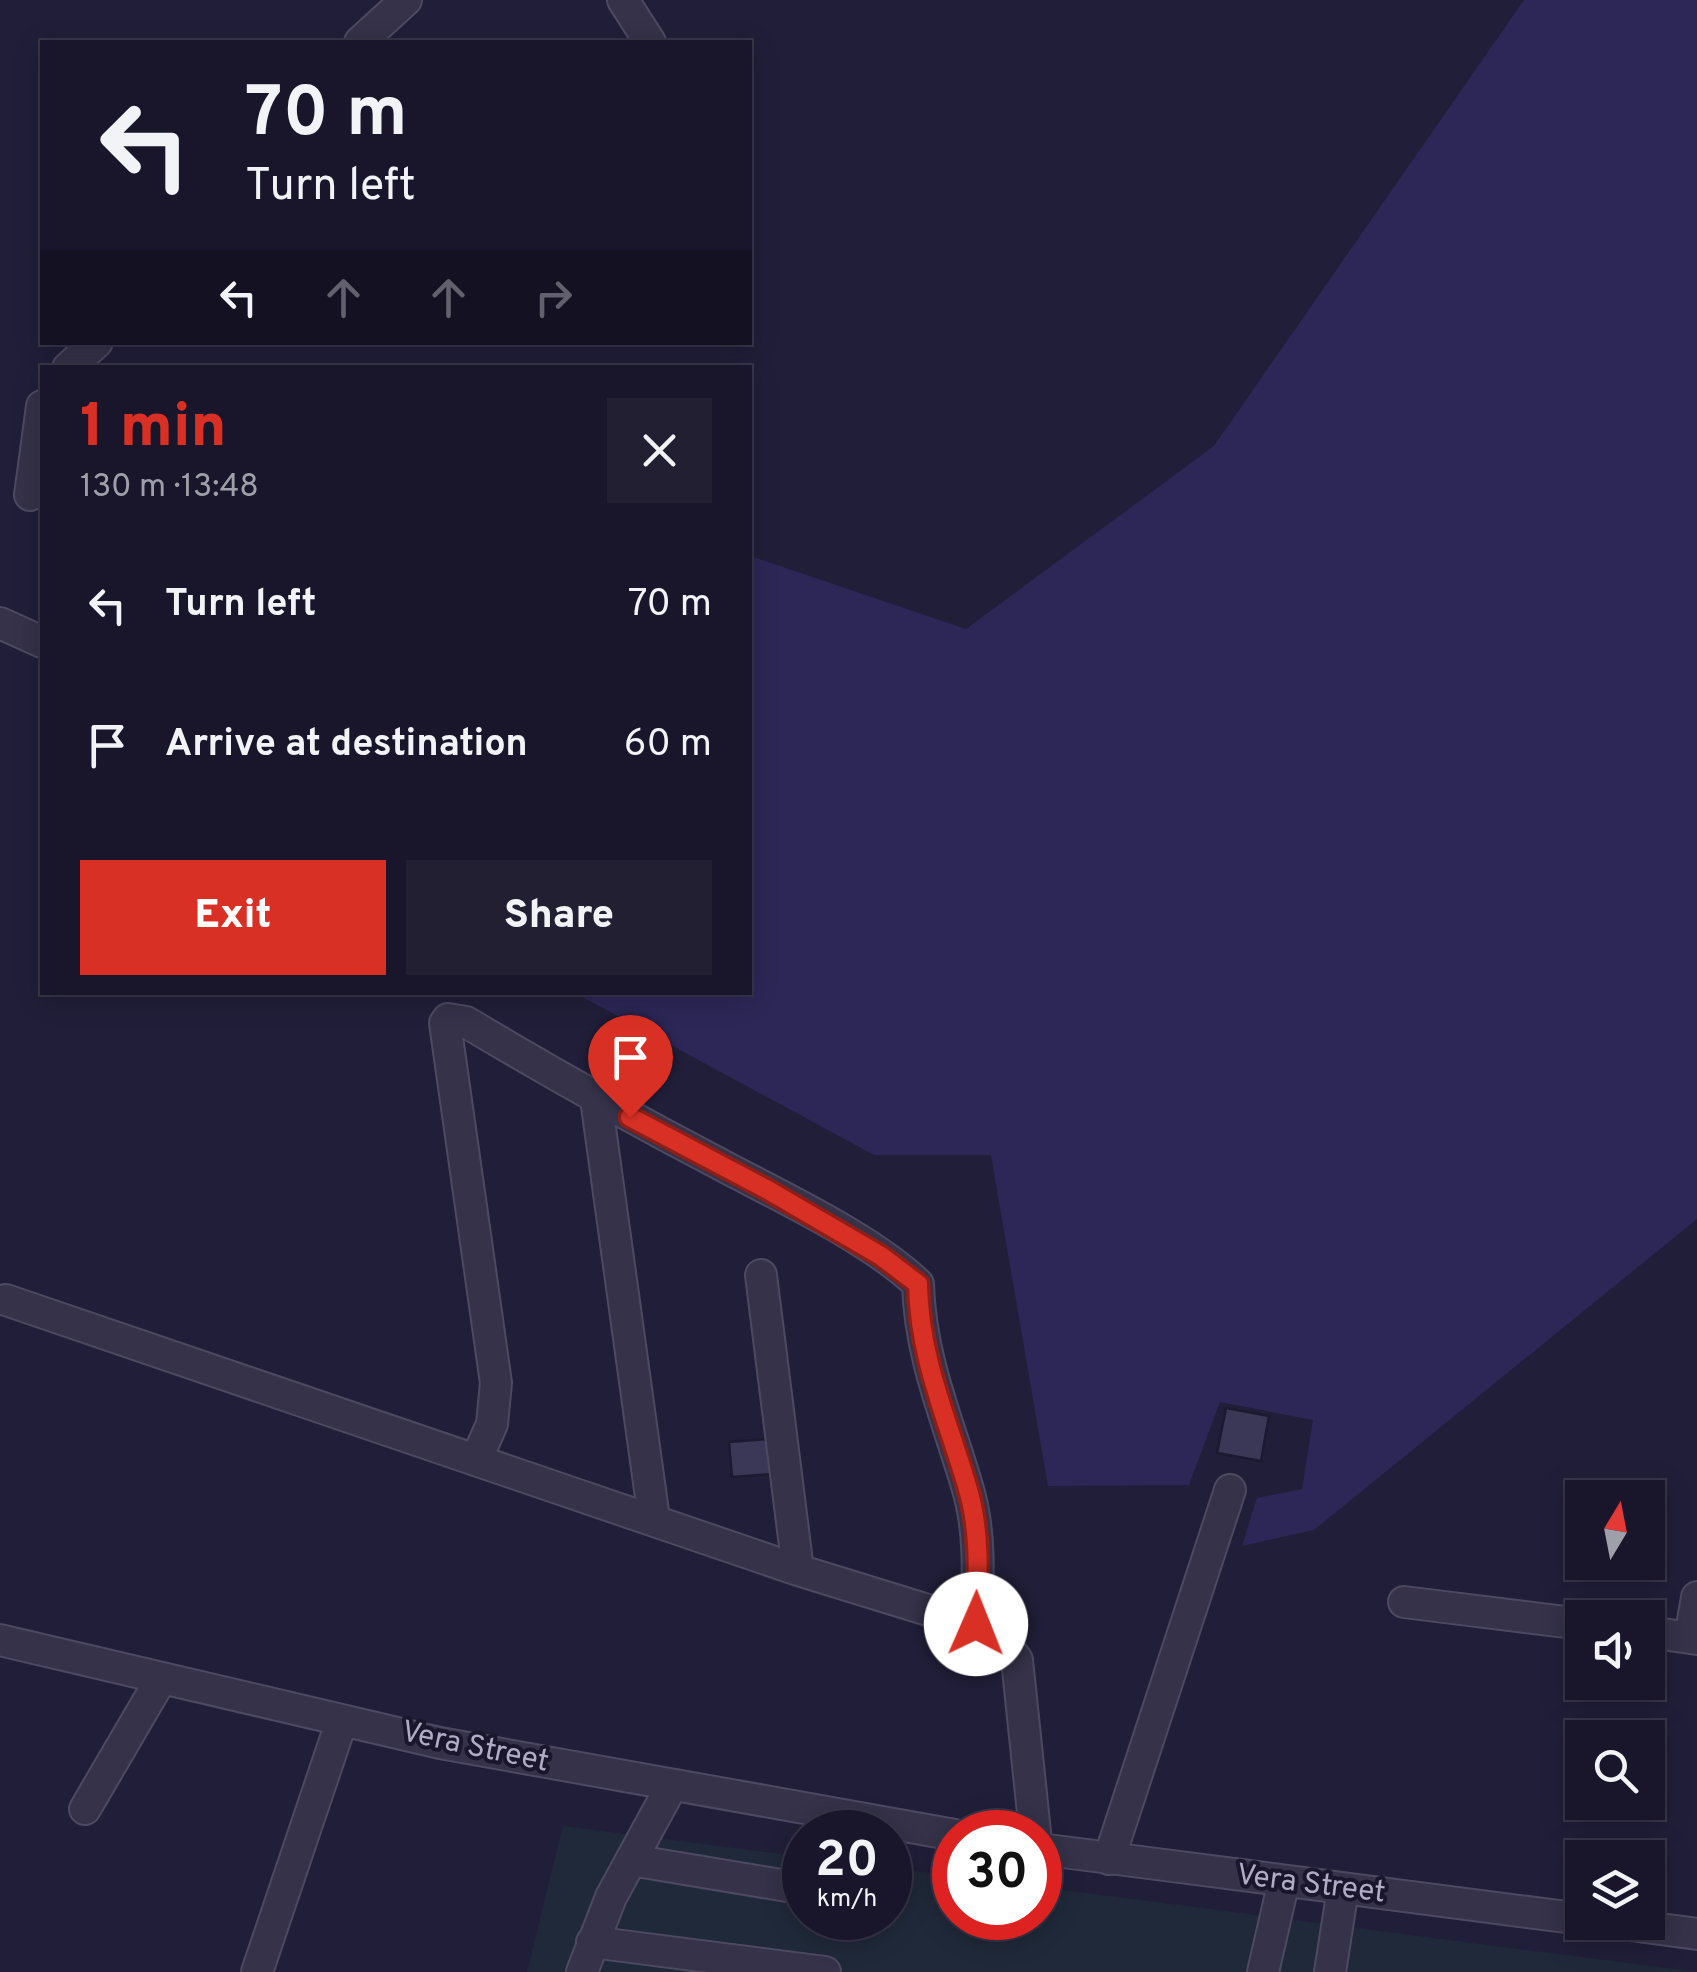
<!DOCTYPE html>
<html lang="en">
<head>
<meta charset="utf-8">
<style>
	body { margin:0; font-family:Overpass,sans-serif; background:#221f33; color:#f1f3f6; height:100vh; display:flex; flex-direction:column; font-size:38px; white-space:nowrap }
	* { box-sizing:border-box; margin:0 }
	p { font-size:32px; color:#9f9fa9 }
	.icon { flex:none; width:55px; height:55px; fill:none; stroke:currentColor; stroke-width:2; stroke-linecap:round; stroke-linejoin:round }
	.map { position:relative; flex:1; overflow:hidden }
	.sheet { position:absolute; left:40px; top:365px; width:712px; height:630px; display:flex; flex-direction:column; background:#19162b; border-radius:0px; box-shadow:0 5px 25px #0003,0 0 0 2px #373547 }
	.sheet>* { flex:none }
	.guide { position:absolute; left:40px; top:40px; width:712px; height:305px; border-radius:0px; box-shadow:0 5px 25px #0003,0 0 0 2px #373547; background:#19162b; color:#f1f3f6; overflow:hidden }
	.needle { width:65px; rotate:10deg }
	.buttons { position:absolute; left:1565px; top:1480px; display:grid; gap:20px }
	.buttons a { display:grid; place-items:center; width:100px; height:100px; border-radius:0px; background:#19162b; box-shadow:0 5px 25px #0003,0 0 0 2px #373547; font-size:50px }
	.speed { position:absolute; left:782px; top:1810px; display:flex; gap:20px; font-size:50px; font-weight:700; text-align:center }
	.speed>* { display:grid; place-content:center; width:130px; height:130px; border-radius:50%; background:#19162b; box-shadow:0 5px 25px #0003,0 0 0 2px #373547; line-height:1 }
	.speed small { font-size:25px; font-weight:400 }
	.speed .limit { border:15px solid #d22; background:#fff; color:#111 }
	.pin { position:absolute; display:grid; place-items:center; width:85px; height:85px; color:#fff; margin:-102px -42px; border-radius:50% 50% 50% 0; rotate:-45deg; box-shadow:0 0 10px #0007 }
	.pin .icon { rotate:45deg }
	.me { position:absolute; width:110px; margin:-55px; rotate:1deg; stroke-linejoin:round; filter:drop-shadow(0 0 8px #0008) }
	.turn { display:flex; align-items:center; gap:35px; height:210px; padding:0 40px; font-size:45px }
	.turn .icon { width:130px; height:130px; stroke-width:2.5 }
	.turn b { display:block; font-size:70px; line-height:85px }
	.lanes { display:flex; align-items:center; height:95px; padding:0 40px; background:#0003; justify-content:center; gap:50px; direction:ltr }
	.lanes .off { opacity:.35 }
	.round { display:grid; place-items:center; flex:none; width:105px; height:105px; border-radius:0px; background:#221f33 }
	.headline { display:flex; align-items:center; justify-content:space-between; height:170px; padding:0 40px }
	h1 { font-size:60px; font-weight:800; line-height:75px; color:#d93025 }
	.cta { display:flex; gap:20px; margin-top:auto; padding:20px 40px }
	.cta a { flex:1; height:115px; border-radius:0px; background:#d93025; color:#fff; font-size:40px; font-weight:800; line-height:115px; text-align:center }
	.cta a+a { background:#221f33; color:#f1f3f6 }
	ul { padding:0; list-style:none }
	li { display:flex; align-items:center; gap:30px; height:140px; padding:0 40px }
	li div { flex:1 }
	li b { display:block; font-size:38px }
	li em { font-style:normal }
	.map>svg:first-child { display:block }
	.green { fill:#20293a }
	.water { fill:#2d2757 }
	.building { fill:#3b3857; stroke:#1c1930; stroke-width:2.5 }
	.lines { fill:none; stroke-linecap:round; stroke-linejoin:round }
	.minor-casing { stroke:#4d4961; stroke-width:34 }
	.minor { stroke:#353249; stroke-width:30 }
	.route-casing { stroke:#8d1f18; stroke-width:25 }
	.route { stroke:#d93025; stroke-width:18 }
	.labels { text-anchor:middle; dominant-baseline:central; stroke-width:8; stroke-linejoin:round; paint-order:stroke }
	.street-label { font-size:30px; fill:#b0acc6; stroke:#1a172d }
</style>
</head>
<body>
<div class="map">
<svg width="1697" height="1972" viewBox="0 0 1697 1972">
	<rect width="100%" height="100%" fill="#211e39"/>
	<!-- green -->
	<path class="green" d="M563,1826L805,1857V1918H890V1868L955,1876V1918H1040V1887L1697,1972H527Z"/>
	<!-- water -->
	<path class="water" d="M1524,0H1697V1219L1314,1530L1242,1546L1257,1498L1302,1489L1313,1420L1220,1402L1189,1485L1048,1486L991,1155H874L575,993L750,992V556L966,629L1214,446Z"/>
	<!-- building -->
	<path class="building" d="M1226,1408L1269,1416L1261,1461L1217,1453Z
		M768,1439L772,1474L732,1477L729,1442Z"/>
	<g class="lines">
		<!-- minor casing -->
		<g class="minor-casing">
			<path id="minor" d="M623,0L650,42
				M360,42L406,0
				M68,368L97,342
				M30,495L42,406
				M0,623L42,642
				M596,1099L654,1519
				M761,1275L798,1570
				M6,1300L798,1570L996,1631L1017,1660L1035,1832
				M476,1460L492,1424L496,1383L445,1023L448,1019L466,1022C548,1071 630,1117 714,1161C775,1194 869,1237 918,1284C920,1357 947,1418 967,1486C981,1531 978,1578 976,1625
				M1404,1602L1582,1624
				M1648,1632L1697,1639
				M1690,1638L1697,1597
				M0,1640L440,1743L955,1835
				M85,1809L161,1679
				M1040,1849L1582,1919
				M1109,1859L1230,1490
				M631,1860L805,1889
				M1608,1922L1697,1934
				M592,1942L825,1972
				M257,1972L342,1720
				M582,1972L611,1897L671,1787
				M1263,1972L1284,1881
				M1330,1972L1343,1889"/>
		</g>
		<!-- minor -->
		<use href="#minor" class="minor"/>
	</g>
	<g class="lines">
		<!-- route casing -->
		<g class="route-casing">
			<path id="route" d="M630,1117L768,1190L881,1256L918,1284C919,1357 947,1418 967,1486C981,1531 978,1578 976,1624"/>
		</g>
		<!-- route -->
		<use href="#route" class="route"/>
	</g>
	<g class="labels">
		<!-- street labels -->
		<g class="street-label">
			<text transform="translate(475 1748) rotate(12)">Vera Street</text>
			<text transform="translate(1311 1885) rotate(7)">Vera Street</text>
		</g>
	</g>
</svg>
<div class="buttons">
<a><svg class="needle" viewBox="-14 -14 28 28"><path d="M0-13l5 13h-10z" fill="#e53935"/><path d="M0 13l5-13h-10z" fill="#9f9fa9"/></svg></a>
<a><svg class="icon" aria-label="sound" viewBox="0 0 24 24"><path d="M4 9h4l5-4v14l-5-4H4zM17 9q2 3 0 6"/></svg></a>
<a><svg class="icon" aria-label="search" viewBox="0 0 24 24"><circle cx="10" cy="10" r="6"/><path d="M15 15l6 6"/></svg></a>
<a><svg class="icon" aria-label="layers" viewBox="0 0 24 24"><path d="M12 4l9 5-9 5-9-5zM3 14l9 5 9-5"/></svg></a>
</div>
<div class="speed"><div>20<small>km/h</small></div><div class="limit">30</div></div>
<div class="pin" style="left:630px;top:1117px;background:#d93025"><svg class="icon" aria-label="arrive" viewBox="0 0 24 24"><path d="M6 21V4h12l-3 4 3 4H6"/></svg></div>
<svg class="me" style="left:976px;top:1624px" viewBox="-20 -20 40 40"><circle r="19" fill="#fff"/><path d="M0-13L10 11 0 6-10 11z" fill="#d93025"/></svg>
<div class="guide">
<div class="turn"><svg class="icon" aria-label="left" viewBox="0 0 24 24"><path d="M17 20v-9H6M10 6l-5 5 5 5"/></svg><div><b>70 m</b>Turn left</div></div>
<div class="lanes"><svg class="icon" aria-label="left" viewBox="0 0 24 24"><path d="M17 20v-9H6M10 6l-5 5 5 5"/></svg><svg class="icon off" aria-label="ahead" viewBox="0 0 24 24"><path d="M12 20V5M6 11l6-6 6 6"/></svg><svg class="icon off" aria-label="ahead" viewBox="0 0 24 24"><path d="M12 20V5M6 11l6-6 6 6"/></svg><svg class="icon off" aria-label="right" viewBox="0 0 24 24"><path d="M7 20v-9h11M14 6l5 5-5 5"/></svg></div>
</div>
<section class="sheet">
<div class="headline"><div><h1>1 min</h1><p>130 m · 13:48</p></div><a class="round"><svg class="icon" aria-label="close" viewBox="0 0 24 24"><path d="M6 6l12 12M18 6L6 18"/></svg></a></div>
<ul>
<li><svg class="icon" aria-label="left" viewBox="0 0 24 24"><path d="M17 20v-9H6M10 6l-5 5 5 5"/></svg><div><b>Turn left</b></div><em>70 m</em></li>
<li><svg class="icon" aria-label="arrive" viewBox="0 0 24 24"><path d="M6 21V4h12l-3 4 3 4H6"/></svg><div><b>Arrive at destination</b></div><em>60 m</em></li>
</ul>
<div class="cta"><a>Exit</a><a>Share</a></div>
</section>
</div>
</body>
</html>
